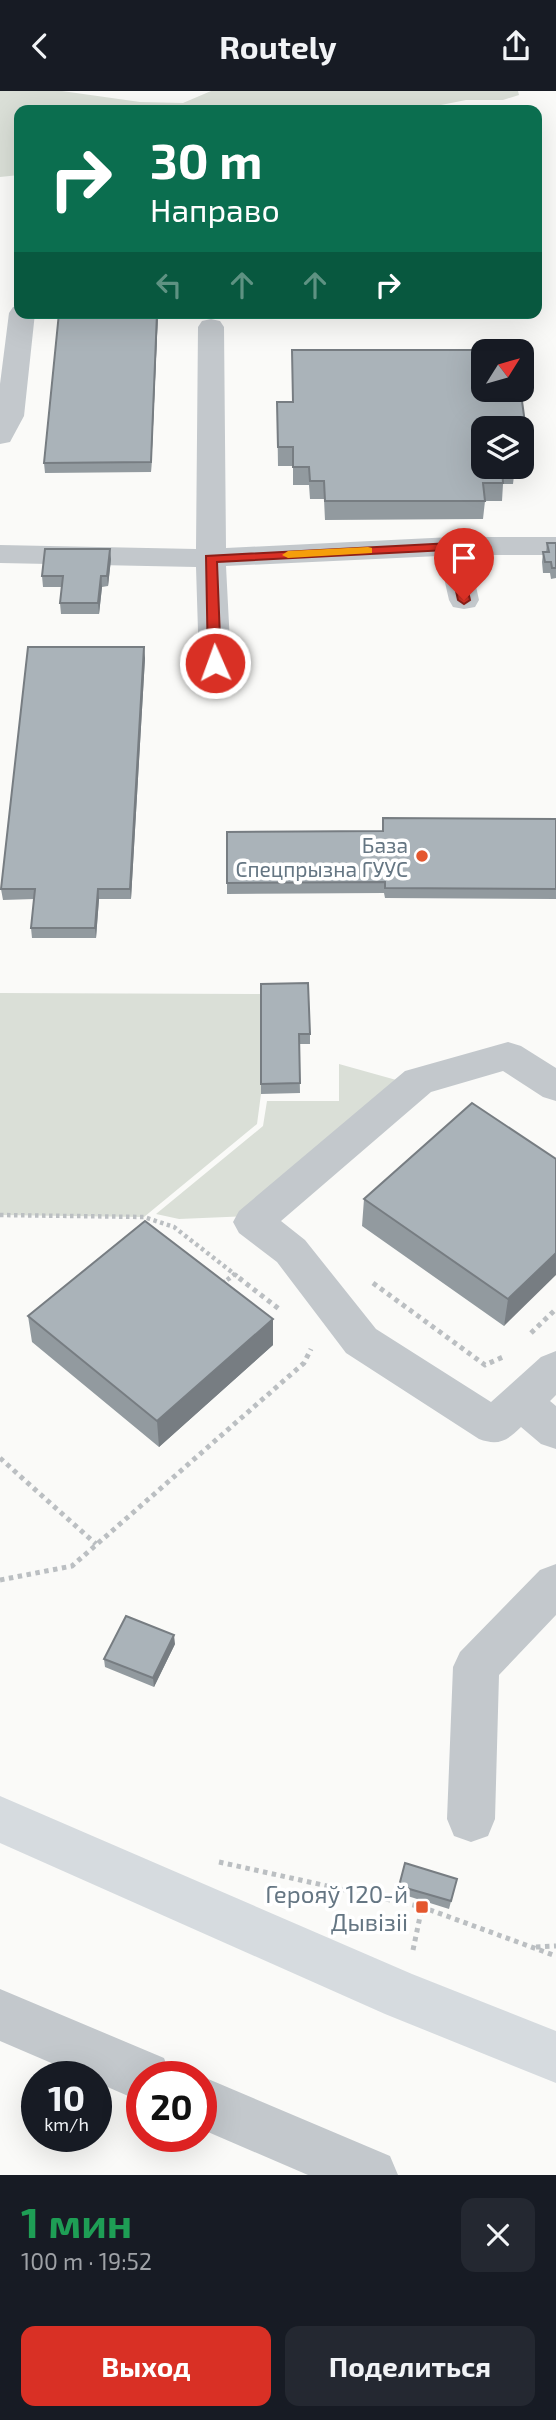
<!DOCTYPE html>
<html lang="ru">
<head>
<meta charset="utf-8">
<style>
	body { margin:0; font-family:"Exo 2",sans-serif; background:#242831; color:#f1f3f6; height:100vh; display:flex; flex-direction:column; font-size:26px; white-space:nowrap }
	* { box-sizing:border-box; margin:0 }
	p { font-size:23px; color:#9ea1a6 }
	.icon { flex:none; width:38px; height:38px; fill:none; stroke:currentColor; stroke-width:2; stroke-linecap:round; stroke-linejoin:round }
	.map { position:relative; height:2084px; overflow:hidden }
	.side { display:flex; flex-direction:column; background:#171b24; flex:1 }
	.side>* { flex:none }
	.top-card { position:absolute; left:14px; top:14px; width:528px; height:214px; border-radius:14px; box-shadow:0 7px 28px #0002; background:#0b6e4f; color:#fff; overflow:hidden }
	.needle { width:46px; rotate:53deg }
	.tools { position:absolute; left:471px; top:248px; display:grid; gap:14px }
	.tools a { display:grid; place-items:center; width:63px; height:63px; border-radius:14px; background:#171b24; box-shadow:0 7px 28px #0002; font-size:35px }
	.speed { position:absolute; left:21px; top:1970px; display:flex; gap:14px; font-size:35px; font-weight:700; text-align:center }
	.speed>* { display:grid; place-content:center; width:91px; height:91px; border-radius:50%; background:#171b24; box-shadow:0 7px 28px #0002; line-height:1 }
	.speed small { font-size:18px; font-weight:400 }
	.speed .limit { border:10px solid #d22; background:#fff; color:#111 }
	.pin { position:absolute; display:grid; place-items:center; width:60px; height:60px; color:#fff; margin:-72px -30px; border-radius:50% 50% 50% 0; rotate:-45deg; box-shadow:0 0 7px #0007 }
	.pin .icon { rotate:45deg }
	.me { position:absolute; width:77px; margin:-38px; rotate:358deg; stroke-linejoin:round; filter:drop-shadow(0 0 5px #0008) }
	.turn { display:flex; align-items:center; gap:24px; height:147px; padding:0 21px; font-size:32px }
	.turn .icon { width:91px; height:91px; stroke-width:2.5 }
	.turn b { display:block; font-size:49px; line-height:60px }
	.lanes { display:flex; align-items:center; height:66px; padding:0 21px; background:#0003; justify-content:center; gap:35px; direction:ltr }
	.lanes .off { opacity:.35 }
	.round { display:grid; place-items:center; flex:none; width:74px; height:74px; border-radius:14px; background:#242831 }
	.summary { display:flex; align-items:center; justify-content:space-between; height:119px; padding:0 21px }
	h1 { font-size:42px; font-weight:700; line-height:52px; color:#1e9e55 }
	.cta { display:flex; gap:14px; margin-top:auto; padding:14px 21px }
	.cta a { flex:1; height:80px; border-radius:14px; background:#d93025; color:#fff; font-size:28px; font-weight:700; line-height:80px; text-align:center }
	.cta a+a { background:#242831; color:#f1f3f6 }
	header { display:flex; justify-content:space-between; align-items:center; height:91px; padding:0 21px; background:#171b24; font-size:32px; font-weight:700 }
	.map>svg:first-child { display:block }
	.green { fill:#dadfd7 }
	.lines { fill:none; stroke-linecap:round; stroke-linejoin:round }
	.path-far1 { stroke:#bbbfc2; stroke-width:4.5; stroke-dasharray:3.5 3.5; stroke-linecap:butt }
	.path { stroke:#bbbfc2; stroke-width:5; stroke-dasharray:4.5 4.5; stroke-linecap:butt }
	.minor { fill:#c3c8cc; fill-rule:evenodd }
	.major { fill:#d6dbdf; fill-rule:evenodd }
	.wall { fill:#929a9f }
	.shaded-wall { fill:#777d82 }
	.building { fill:#aab3b9; stroke:#777d82; stroke-width:2 }
	.route { fill:#d93025; stroke:#8d1f18; stroke-width:2 }
	.slow { fill:#f59e0b }
	.poi-dot { fill:#e4572e; stroke:#fff; stroke-width:2.5 }
	.labels { text-anchor:middle; dominant-baseline:central; stroke-width:7; stroke-linejoin:round; paint-order:stroke }
	.poi-label { font-size:21px; fill:#657683; stroke:#fff; text-anchor:end }
	.near-poi-label { font-size:24px; fill:#657683; stroke:#fff; text-anchor:end }
</style>
</head>
<body>
<header><svg class="icon" aria-label="back" viewBox="0 0 24 24"><path d="M15 5l-7 7 7 7"/></svg>Routely<svg class="icon" aria-label="share" viewBox="0 0 24 24"><path d="M12 15V3M7 8l5-5 5 5M5 13v7h14v-7"/></svg></header>
<div class="map">
<svg width="556" height="2084" viewBox="0 0 556 2084">
	<rect width="100%" height="100%" fill="#fafaf8"/>
	<!-- green -->
	<path class="green" d="M0,0H62L140,11L183,12L211,0H518L519,4L503,9H466L436,15L397,14L311,19H19V84L0,86Z
		M0,902L261,903V1003L257,1033L144,1126L0,1124Z
		M339,973L407,992L250,1125L179,1128L156,1123L263,1035L267,1010H339Z"/>
	<g class="lines">
		<!-- path-far1 -->
		<path class="path-far1" d="M0,1124L144,1126L174,1136L242,1189
			M227,1189L236,1182"/>
		<!-- path -->
		<path class="path" d="M239,1187L279,1218
			M373,1192L485,1274L503,1266
			M222,1193L230,1187
			M531,1242L556,1218
			M0,1367L96,1453
			M0,1489L72,1475L304,1272L311,1258
			M219,1771L422,1816L556,1865
			M536,1856L556,1855
			M413,1859L422,1816"/>
		<!-- minor -->
		<path class="minor" d="M19,215V222H35L24,325L10,351L0,353V293L9,222L13,216Z
			M211,228L220,230L224,236L226,457L452,446H556V464H469L479,509L475,516L464,518L453,516L449,509L439,465L226,475L231,572L226,579L215,582L204,579L199,572L196,476L0,472V454L196,458L198,236L202,230Z
			M508,951L521,955L556,977V1010L543,1006L503,980L431,1001L281,1130L305,1149L376,1238L491,1311L541,1266L556,1260V1304L550,1310L556,1315V1358L541,1353L521,1336C507,1350 498,1355 479,1348L346,1262L277,1171L239,1142L233,1131L239,1120L405,980Z
			M556,1473V1524L499,1584L495,1728L488,1745L471,1751L454,1745L447,1728L453,1576L460,1561L540,1479Z
			M0,1898L164,1967L171,1986H142V2011L96,1991V1986H84L0,1950Z
			M201,1985L390,2065L398,2084H308L201,2038V1986H197Z"/>
		<!-- major -->
		<path class="major" d="M0,1705L412,1883L556,1940V1992L385,1923L0,1752Z"/>
	</g>
	<!-- wall -->
	<path class="wall" d="M158,222L151,381L45,382L44,372Z
		M287,222H500V225L287,228Z
		M510,310L528,354L527,372H522V338L483,376H515L513,393H503L502,410H485L483,428L325,429L324,408H310L309,394H293V375H278L277,311Z
		M547,452H556V487L551,488L550,482H543L542,471L543,461H546Z
		M111,468L108,495L102,496L99,523H61L60,512L62,496H43L42,485Z
		M145,567L131,808H99L96,847H32L31,837L34,808L3,809L1,798Z
		M556,728V808L385,807L384,802L227,803V741L382,740Z
		M261,893L310,943V953H299L300,1002L261,1003Z
		M556,1068L504,1235L362,1135L364,1108Z
		M28,1225L273,1228V1254L159,1356L32,1251Z
		M175,1553L154,1596L105,1576L104,1568Z
		M457,1788L449,1818L398,1802L399,1795Z"/>
	<!-- shaded-wall -->
	<path class="shaded-wall" d="M157,222H158L151,381V371Z
		M110,458L111,468L108,495L107,485Z
		M101,485L102,496L99,523L98,512Z
		M144,556L145,567L131,808L130,798Z
		M98,798L99,808L96,847L95,837Z
		M556,1162V1184L504,1235L508,1208Z
		M273,1228V1254L159,1356L157,1330Z
		M174,1544L175,1553L154,1596L153,1587Z"/>
	<!-- building -->
	<path class="building" d="M59,222H157L151,371L44,372Z
		M292,259H504V261H483V299H509L510,310H522L528,354H522V338H483V376H502L503,392H483L485,410H325L324,390H310L309,376H293V356H278L277,311H293Z
		M547,452H556V477H552L551,471H545L543,461H549Z
		M45,458H110L107,485H101L98,512H60L63,485H42Z
		M28,556H144L130,798H98L95,837H31L35,798H1Z
		M383,727L556,728V798L385,797V791L227,792V741L383,740Z
		M308,892L310,943H299L300,992L261,993V893Z
		M472,1012L556,1068V1162L508,1208L364,1108Z
		M145,1130L273,1228L157,1330L28,1225Z
		M126,1525L174,1544L153,1587L104,1568Z
		M405,1772L457,1788L451,1810L399,1795Z"/>
	<!-- route -->
	<path class="route" d="M452,452L458,456L470,509L464,513L458,509L447,459L217,471L221,572L215,576L208,572L206,465Z"/>
	<!-- slow -->
	<path class="slow" d="M368,456L372,457V462L288,467L282,464L288,460Z"/>
	<!-- markers -->
	<g class="poi-dot">
		<circle cx="422" cy="765" r="7"/>
		<rect x="415" y="1809" width="14" height="14" rx="3.5"/>
	</g>
	<g class="labels">
		<!-- poi labels -->
		<g class="poi-label">
			<text x="408" y="753">База<tspan x="408" dy="24">Спецпрызна ГУУС</tspan></text>
		</g>
		<!-- near-poi labels -->
		<g class="near-poi-label">
			<text x="408" y="1802">Герояў 120-й<tspan x="408" dy="28">Дывізіі</tspan></text>
		</g>
	</g>
</svg>
<div class="tools">
<a><svg class="needle" viewBox="-14 -14 28 28"><path d="M0-13l5 13h-10z" fill="#e53935"/><path d="M0 13l5-13h-10z" fill="#9ea1a6"/></svg></a>
<a><svg class="icon" aria-label="layers" viewBox="0 0 24 24"><path d="M12 4l9 5-9 5-9-5zM3 14l9 5 9-5"/></svg></a>
</div>
<div class="speed"><div>10<small>km/h</small></div><div class="limit">20</div></div>
<div class="pin" style="left:464px;top:509px;background:#d93025"><svg class="icon" aria-label="arrive" viewBox="0 0 24 24"><path d="M6 21V4h12l-3 4 3 4H6"/></svg></div>
<svg class="me" style="left:215px;top:572px" viewBox="-20 -20 40 40"><circle r="17" fill="#d93025" stroke="#fff" stroke-width="3"/><path d="M0-11L8 9 0 5-8 9z" fill="#fff"/></svg>
<div class="top-card">
<div class="turn"><svg class="icon" aria-label="right" viewBox="0 0 24 24"><path d="M7 20v-9h11M14 6l5 5-5 5"/></svg><div><b>30 m</b>Направо</div></div>
<div class="lanes"><svg class="icon off" aria-label="left" viewBox="0 0 24 24"><path d="M17 20v-9H6M10 6l-5 5 5 5"/></svg><svg class="icon off" aria-label="ahead" viewBox="0 0 24 24"><path d="M12 20V5M6 11l6-6 6 6"/></svg><svg class="icon off" aria-label="ahead" viewBox="0 0 24 24"><path d="M12 20V5M6 11l6-6 6 6"/></svg><svg class="icon" aria-label="right" viewBox="0 0 24 24"><path d="M7 20v-9h11M14 6l5 5-5 5"/></svg></div>
</div>
</div>
<section class="side">
<div class="summary"><div><h1>1 мин</h1><p>100 m · 19:52</p></div><a class="round"><svg class="icon" aria-label="close" viewBox="0 0 24 24"><path d="M6 6l12 12M18 6L6 18"/></svg></a></div>
<div class="cta"><a>Выход</a><a>Поделиться</a></div>
</section>
</body>
</html>
